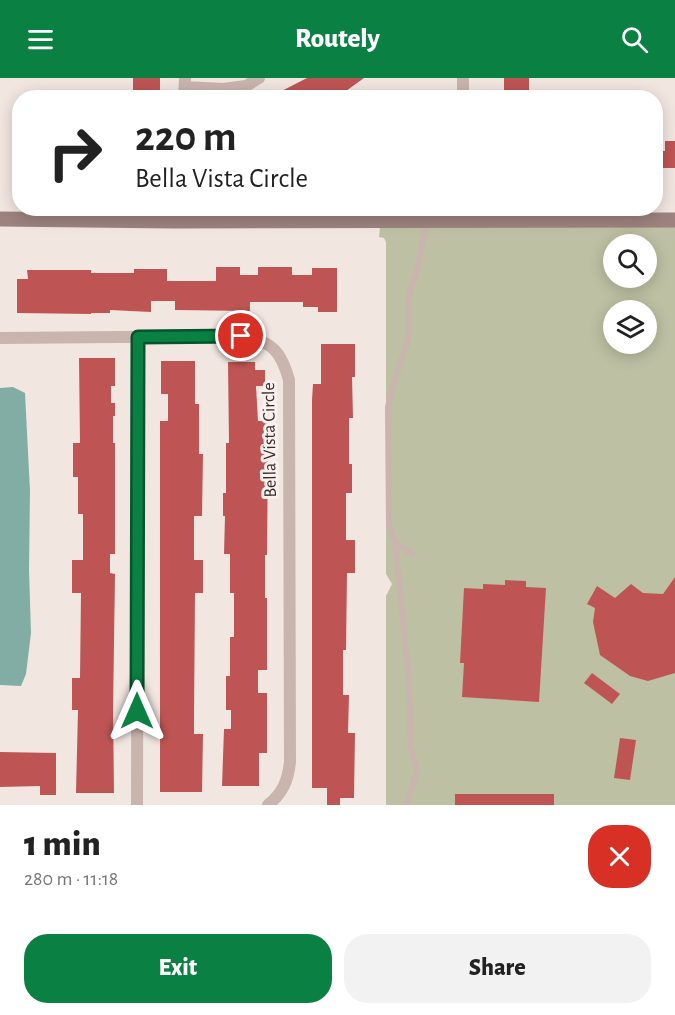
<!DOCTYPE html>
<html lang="en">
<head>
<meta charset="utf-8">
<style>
	body { margin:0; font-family:"Alegreya Sans",sans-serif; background:#f2f2f2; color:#222; height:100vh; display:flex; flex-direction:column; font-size:22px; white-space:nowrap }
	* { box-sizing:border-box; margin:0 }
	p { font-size:20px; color:#767676 }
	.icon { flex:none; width:33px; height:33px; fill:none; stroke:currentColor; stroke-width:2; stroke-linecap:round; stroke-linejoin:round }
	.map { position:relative; height:727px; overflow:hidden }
	.side { display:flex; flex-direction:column; background:#fff; flex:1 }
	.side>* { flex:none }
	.banner { position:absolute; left:12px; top:12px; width:651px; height:126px; border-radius:24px; box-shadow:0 3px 15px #0003; background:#fff; color:#222; overflow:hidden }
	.tools { position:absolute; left:603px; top:156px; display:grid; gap:12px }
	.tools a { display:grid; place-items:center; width:54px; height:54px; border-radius:50%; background:#fff; box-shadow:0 3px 15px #0003; font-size:30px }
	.pin { position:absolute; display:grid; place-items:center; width:51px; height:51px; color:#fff; margin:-26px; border:3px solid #fff; border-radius:50%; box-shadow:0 2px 6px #0007 }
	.me { position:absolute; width:66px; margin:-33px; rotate:0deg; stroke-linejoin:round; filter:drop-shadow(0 0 4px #0008) }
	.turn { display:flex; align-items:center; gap:21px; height:126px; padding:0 24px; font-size:27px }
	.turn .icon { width:78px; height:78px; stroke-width:2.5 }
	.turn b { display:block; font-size:42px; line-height:51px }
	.round { display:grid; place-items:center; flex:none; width:63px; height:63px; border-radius:24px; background:#f2f2f2 }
	.summary { display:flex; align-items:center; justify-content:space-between; height:102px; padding:0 24px }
	h1 { font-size:36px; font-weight:800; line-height:45px }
	.button { display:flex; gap:12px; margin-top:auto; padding:12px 24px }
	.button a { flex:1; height:69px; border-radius:24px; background:#0b8043; color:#fff; font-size:24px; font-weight:800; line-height:69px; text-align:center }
	.button a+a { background:#f2f2f2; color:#222 }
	header { display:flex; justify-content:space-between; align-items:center; height:78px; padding:0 24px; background:#0b8043; color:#fff; font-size:27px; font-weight:800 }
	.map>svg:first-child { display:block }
	.green { fill:#bdc0a2; fill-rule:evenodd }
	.water { fill:#82ada5 }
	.building { fill:#be5554 }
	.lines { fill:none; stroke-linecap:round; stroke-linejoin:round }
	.lane { stroke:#cab4ae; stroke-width:6 }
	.street { stroke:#cab4ae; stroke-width:12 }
	.secondary { stroke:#9d837f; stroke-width:15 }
	.route-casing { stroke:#07532c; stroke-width:15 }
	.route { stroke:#0b8043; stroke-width:10 }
	.labels { text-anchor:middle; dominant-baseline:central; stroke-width:6; stroke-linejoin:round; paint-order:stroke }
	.street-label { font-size:18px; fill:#392d2b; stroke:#faf1ee }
</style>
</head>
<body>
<header><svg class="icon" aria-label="menu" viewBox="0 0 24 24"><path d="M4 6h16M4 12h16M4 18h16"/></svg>Routely<svg class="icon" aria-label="search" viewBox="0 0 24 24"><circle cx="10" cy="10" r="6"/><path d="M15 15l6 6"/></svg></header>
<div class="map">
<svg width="675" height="727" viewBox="0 0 675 727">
	<rect width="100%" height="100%" fill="#f2e6e1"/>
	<!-- green -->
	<path class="green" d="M380,149H675V727H386V518L392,506L386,496V164L384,160L379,159ZM614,166H646V200H614ZM614,232H646V266H614Z"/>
	<!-- water -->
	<path class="water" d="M13,309L25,315L30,413L29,492L31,555L26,596L21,608L0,607V310Z"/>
	<!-- building -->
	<path class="building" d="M133,0H160V17H153V20H133Z
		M307,0H364L346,13L349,20H268Z
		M504,0H529V20H504Z
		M665,63H675V90H656V73H665Z
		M216,189H240V197H258V189H292V197H312V190H337V234H318V229H303V224H250V233L175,232V223H151V234L110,232V235H91V236L17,235V201H28L27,192H91V195H134V191H167V203H216Z
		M321,266H355V299H352L353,340H349V386H352V415H346V462H355V495H347L346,572H343V617H349L348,655H355L354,720H340V727H327V710H312V322L313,306H321Z
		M79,280H115V308H111V325H115V338H113V365H115V476H110V495L115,496L113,632L114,715H76L78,632H72V600H80L81,515H72V482H83V436H78V399H73V365H80Z
		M161,283H195V326H199V376H203L202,438H194V482H203V515H195L194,642V656H203L202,714H160V343H168V316H161Z
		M228,284H255V292H265V308H256L258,343H267L268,365L267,477H265V520H267V592H258V615H267V675H259V708H222L224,651H231V632H226V598H230V559H234V515H230V476H224L225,438H223V415H226V365H229Z
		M675,499V595L648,603L630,598L600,577L593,544L595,530L587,526L597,508L615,520L631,506L643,515L663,516Z
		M505,502L526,503V509L546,510L539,624L462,619L464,585H460L464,510L483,511V506L505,507Z
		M592,595L620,616L612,626L584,605Z
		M620,660L636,662L630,702L614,700Z
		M0,674L56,675V717H40V708L0,709Z
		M455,716H554V727H455Z"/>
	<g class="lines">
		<!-- lane -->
		<path class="lane" d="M395,465L409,602L411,669L417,694L406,727
			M412,476L395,465L389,448L388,329L394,303L408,263L409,217L418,188L427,143"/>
		<!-- street -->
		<path class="street" d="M185,9L223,11L246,8L259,0
			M184,20L185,0
			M463,20V0
			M0,260L241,258C272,263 281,273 289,302L290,684C288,702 283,715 268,727
			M137,727L138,259"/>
		<!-- secondary -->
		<path class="secondary" d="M0,141L174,143L675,142"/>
	</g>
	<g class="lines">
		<!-- route casing -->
		<g class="route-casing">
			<path id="route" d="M137,633L138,259L241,258"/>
		</g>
		<!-- route -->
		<use href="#route" class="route"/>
	</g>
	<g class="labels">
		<!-- street labels -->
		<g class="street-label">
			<text transform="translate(270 362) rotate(-91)">Bella Vista Circle</text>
		</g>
	</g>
</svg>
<div class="tools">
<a><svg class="icon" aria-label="search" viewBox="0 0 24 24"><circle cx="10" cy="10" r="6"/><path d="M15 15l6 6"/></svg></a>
<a><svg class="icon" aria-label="layers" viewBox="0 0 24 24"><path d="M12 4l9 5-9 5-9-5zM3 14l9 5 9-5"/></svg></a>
</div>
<div class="pin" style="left:241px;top:258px;background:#d93025"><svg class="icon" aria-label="arrive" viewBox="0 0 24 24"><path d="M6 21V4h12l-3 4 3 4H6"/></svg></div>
<svg class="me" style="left:137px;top:633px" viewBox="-20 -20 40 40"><path d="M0-17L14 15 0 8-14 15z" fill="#0b8043" stroke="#fff" stroke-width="4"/></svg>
<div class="banner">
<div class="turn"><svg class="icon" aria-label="right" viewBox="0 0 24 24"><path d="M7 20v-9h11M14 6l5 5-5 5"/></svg><div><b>220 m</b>Bella Vista Circle</div></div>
</div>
</div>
<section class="side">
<div class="summary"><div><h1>1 min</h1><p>280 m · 11:18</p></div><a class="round" style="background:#d93025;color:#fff"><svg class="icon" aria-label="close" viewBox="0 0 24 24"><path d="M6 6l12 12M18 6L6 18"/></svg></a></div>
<div class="button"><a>Exit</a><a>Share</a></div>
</section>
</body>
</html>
